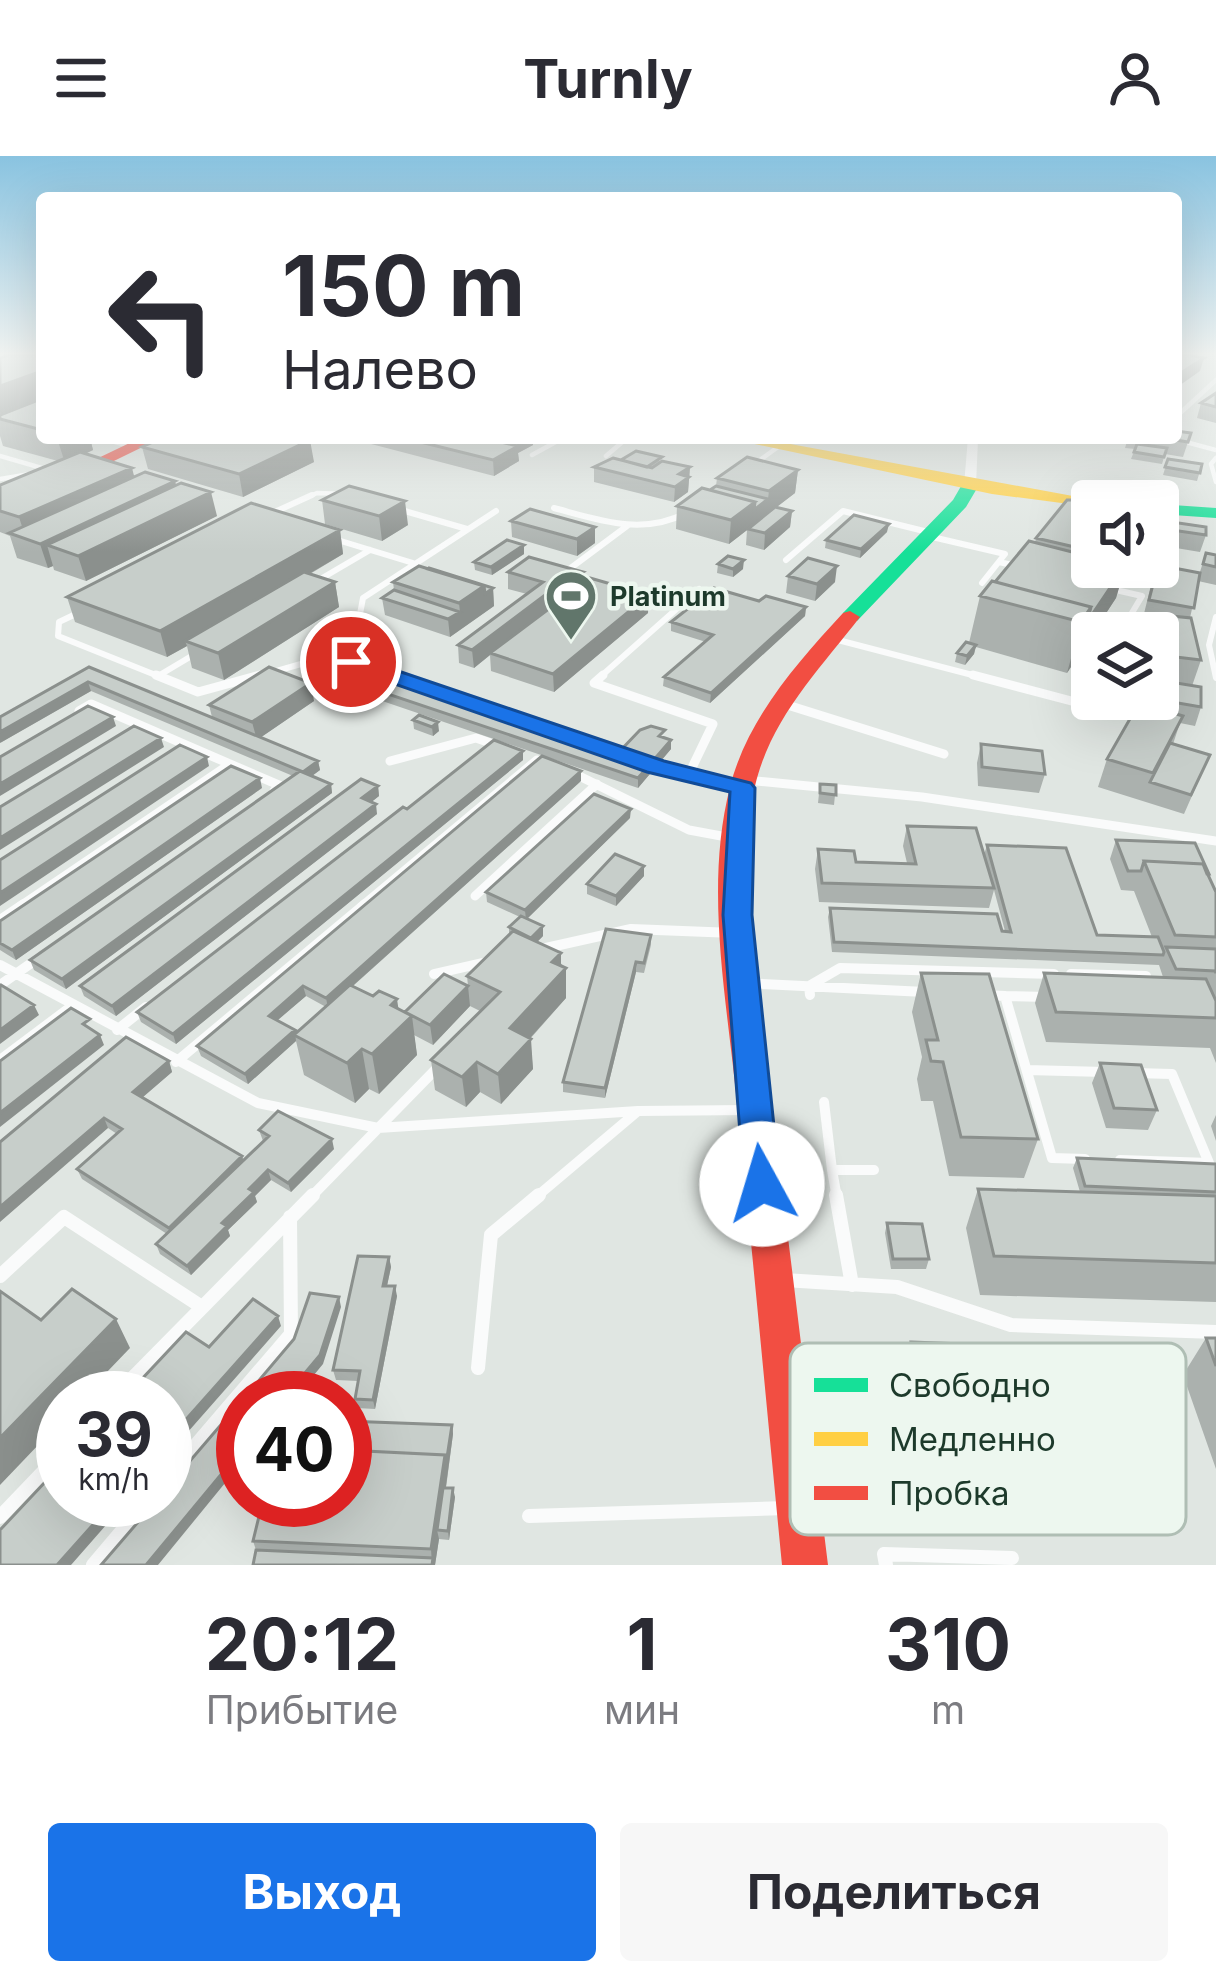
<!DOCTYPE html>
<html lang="ru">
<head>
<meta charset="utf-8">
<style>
	body { margin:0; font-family:Inter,sans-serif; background:#f7f7f7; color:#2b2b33; height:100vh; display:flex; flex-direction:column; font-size:45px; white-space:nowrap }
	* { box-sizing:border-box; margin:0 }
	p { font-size:39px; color:#7c7c81 }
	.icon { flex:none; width:66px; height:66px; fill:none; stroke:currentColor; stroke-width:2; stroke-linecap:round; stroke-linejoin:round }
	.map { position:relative; height:1409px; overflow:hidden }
	.details { display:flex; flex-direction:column; background:#fff; flex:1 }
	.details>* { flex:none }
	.guide { position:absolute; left:36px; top:36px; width:1146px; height:252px; border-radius:12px; box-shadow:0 12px 48px #0002; background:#fff; color:#2b2b33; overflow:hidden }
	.controls { position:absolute; left:1071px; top:324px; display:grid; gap:24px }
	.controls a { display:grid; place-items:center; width:108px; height:108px; border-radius:12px; background:#fff; box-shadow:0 12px 48px #0002; font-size:60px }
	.speed { position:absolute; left:36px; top:1215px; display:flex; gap:24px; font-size:60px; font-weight:700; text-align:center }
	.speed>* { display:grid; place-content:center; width:156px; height:156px; border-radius:50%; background:#fff; box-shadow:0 12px 48px #0002; line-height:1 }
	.speed small { font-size:30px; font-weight:400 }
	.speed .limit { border:18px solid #d22; background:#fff; color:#111 }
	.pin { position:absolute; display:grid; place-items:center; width:102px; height:102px; color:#fff; margin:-51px; border:6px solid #fff; border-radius:50%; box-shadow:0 3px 12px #0007 }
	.me { position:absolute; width:132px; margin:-66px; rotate:354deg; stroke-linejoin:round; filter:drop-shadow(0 0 9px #0008) }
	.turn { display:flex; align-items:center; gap:42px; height:252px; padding:0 48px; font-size:54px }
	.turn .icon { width:156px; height:156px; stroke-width:2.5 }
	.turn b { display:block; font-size:84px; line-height:102px }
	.eta { display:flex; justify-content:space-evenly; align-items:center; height:204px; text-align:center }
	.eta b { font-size:72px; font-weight:700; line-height:84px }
	.action { display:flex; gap:24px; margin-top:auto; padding:24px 48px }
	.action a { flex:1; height:138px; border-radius:12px; background:#1a73e8; color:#fff; font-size:48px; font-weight:700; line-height:138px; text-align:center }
	.action a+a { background:#f7f7f7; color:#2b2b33 }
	header { display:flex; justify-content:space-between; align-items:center; height:156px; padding:0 48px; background:#fff; font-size:54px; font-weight:700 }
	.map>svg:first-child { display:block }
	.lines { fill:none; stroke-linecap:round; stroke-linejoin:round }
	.lane-far4 { stroke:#fafbfb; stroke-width:4.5 }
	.lane-far3 { stroke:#fafbfb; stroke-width:6 }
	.lane-far2 { stroke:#fafbfb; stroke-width:9 }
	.lane-far1 { stroke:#fafbfb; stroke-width:10 }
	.lane { stroke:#fafbfb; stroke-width:14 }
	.street { fill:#fafbfb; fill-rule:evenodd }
	.fast { fill:#16e098; fill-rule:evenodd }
	.slow { fill:#ffcf43; fill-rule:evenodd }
	.jam { fill:#f24e42; fill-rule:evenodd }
	.wall { fill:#abb1ae; fill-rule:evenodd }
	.shaded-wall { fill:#8b908d }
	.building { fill:#c7ceca; stroke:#8b908d; stroke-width:3 }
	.route { fill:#1a73e8; stroke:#114b97; stroke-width:3 }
	.labels { text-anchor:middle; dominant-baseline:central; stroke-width:9; stroke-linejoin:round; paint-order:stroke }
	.far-poi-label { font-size:27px; font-weight:bold; fill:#1d3a2b; stroke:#edf7ef; text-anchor:start }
	.key { fill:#edf7ef; stroke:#afbeb4; stroke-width:3 }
	.key-label { font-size:33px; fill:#1d3a2b }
</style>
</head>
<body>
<header><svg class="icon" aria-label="menu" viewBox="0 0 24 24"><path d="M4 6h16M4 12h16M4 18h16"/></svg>Turnly<svg class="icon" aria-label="person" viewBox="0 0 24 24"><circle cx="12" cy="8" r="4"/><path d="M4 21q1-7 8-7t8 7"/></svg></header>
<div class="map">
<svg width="1216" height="1409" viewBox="0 0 1216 1409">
	<rect width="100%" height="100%" fill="#e0e6e2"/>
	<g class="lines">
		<!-- lane-far4 -->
		<path class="lane-far4" d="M1176,261L1216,224
			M100,282L134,291
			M1171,282L1216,294
			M532,299L563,282
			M0,300L52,315
			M606,300L627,282
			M1216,302L1211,308L1216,326
			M753,309L778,291
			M0,323L30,318
			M306,342L317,337L348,338"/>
		<!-- lane-far3 -->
		<path class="lane-far3" d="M554,352C599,364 642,380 686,357
			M398,353L467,373
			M268,359L312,339
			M928,380L1005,398L982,427
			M331,382L413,407
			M786,404L843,355L932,377
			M999,406L1021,411
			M564,417L627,370
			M312,428L370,394
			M1107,432L1142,440L1120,477
			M82,455L59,466L58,480L163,522
			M834,483L984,522
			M351,506L363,442L496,355
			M158,520L200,495
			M252,522L315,504L408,522
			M599,522L699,433
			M1216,522L1209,489L1216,461"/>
		<!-- lane-far2 -->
		<path class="lane-far2" d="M156,519L198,536L260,519
			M398,519L565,579
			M603,519L594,527L713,568L688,620
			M973,519L1079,547L1092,525
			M781,547L944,598
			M79,555L91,548L281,630L274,635
			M390,605L476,582L499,590
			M649,608L743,632
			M571,616L689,674L732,682
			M746,624L922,641L1216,685
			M475,740L597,628
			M19,751L230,608
			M361,751L537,604"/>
		<!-- lane-far1 -->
		<path class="lane-far1" d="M0,764L24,748
			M537,794L631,773L734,777
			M0,809L258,947L378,972L638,955L749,954
			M434,818L491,805
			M1071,818L1146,820
			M744,827L925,836
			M0,829L40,801
			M810,839L809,830L840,812L1054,818
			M984,839L1005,840L1052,1002L1085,1003
			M1005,840L1047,841
			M117,874L146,851
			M0,904L72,850
			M176,906L365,748
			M1027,914L1105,916
			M824,946L832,1014
			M1120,1004L1209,1007L1172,918L1134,917
			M310,1042L437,912
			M535,1042L638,955
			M837,1042L832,1014H874"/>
		<!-- lane -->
		<path class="lane" d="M836,1039L852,1129
			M0,1120L64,1061L202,1151
			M784,1124L897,1131L1011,1169L1216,1176
			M478,1212L491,1079L539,1039
			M113,1242L313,1039
			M165,1325L291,1178L290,1061
			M529,1360L787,1352
			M0,1361L63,1295
			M93,1409L148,1344
			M886,1409L884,1398L1012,1402"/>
		<!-- street -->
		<path class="street" d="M968,282H978L976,329L970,332L964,329Z"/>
		<!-- fast -->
		<path class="fast" d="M964,325L979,329L966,351L857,465H843V457L953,344Z
			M1158,348L1216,352V362L1158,358Z"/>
		<!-- slow -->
		<path class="slow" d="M726,282H758L1100,345H1092V351L992,338Z"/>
		<!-- jam -->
		<path class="jam" d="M140,282H161L81,321L67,317Z
			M850,455L860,461C819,514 771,562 755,630C731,733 757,844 771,947C791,1101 809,1255 828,1409H782C767,1255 753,1101 737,947C727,844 704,733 730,631C747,563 797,507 843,457Z"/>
	</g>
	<!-- wall -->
	<path class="wall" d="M42,199V282H90L93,294L85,298L135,321L175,325L176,329L217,360L86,425L54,414L53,410L48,412L17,402L10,380L0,376V329L58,305L3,290L0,280V202Z
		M1216,237V267L1197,262L1201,247Z
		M1191,277L1183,301L1165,298L1162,308L1131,303L1135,293L1125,292L1128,282H1176Z
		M146,282H304L314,306L243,341L148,313L142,291L148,288Z
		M348,282H533V289L518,297L519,305L494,320Z
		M1168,303L1202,308L1197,325L1163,319Z
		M621,304L662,305L690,311L688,336L674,346L594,326V311Z
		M798,314L795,337L776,351L792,355L790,371L764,394L746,389L747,374L729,388L676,373L677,350L710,334L716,330L717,322Z
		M322,344L408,369L382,385L325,368Z
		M1077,352L1092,354V411H1143L1135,432L1120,428L1116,442L1067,517L976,491L974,498L965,509L955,506L957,497L969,487L980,440L1035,387L1036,382Z
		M1158,364L1206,379L1200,396L1158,389Z
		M511,365L595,387L577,400L512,381Z
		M340,374L343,398L310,418L335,426L339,451L224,524L192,512L187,490L167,501L75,466L67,441Z
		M887,376L860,402L825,392L826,384Z
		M524,389V398L492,419L475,414L474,406Z
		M1206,397L1216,399V429L1198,425L1190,462L1201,504L1192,530L1201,551L1195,570L1180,567L1173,588L1210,599L1184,658L1098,631L1107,603L1132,558L1115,555L1116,543H1158V477H1144L1147,471L1141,470L1151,429L1139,426L1142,418L1199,419Z
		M718,408L743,413L733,421L717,417Z
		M508,416L583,427L648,457L554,536L491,515L490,499L474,512L459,507L458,489L527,438L508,433Z
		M788,420L835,426L815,445L786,437Z
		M393,426L493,432L494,450L450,481L385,459L382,442L394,434Z
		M759,445L806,451L805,460L710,547L663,530L664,521L706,486L671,475V466Z
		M89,511L212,561L209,549L314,545L261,581L318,605L320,614L312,620L331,628L332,637L66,833L34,814L30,804L293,620L91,535L0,587Z
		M349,525L618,597L671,584V593L638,632L350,534Z
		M419,559L439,575L433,580L414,573L413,564Z
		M981,588L1045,618L1039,637L978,630L977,607Z
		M523,595V604L176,888L141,866L137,856L407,653Z
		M581,625L353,830L405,857L468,830L467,820L509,779V771L520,761L487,746L486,736L630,662L527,762L543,770V780L537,786L566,812V842L530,883L533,913L501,948L480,936L466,951L435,934L431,904L480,855L470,850L433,889L414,879L417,899L379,938L369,933L355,947L304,919L296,885L248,928L201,900L197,890ZM306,840L326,851L296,878L277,864Z
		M820,628L836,629L834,649L818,647Z
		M378,630L379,640L371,646L377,658L116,860L84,840L80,830Z
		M262,632L16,804L0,794V765Z
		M907,670L984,699L987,689L1097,779L1152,781L1134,735L1121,734L1110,703L1116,684L1209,718L1208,720L1216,736V907L1210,892L1046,886L1035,847L1044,817L1163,821L1159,809L832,796L828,761L830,752L1005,775L994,734L989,752L819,746L815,713L818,693L856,706L907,707L903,690Z
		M644,710V720L616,750L587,738V728Z
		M651,779V789L644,817L636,816L605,942L563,936V926Z
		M921,817L1038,983L1024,1022L949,1020L933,945H921L917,923L922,901L912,856Z
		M169,905L172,916L142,942L242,1000L243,1004L263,985L259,974L334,993L291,1036L271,1024L255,1040L257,1046L228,1074L230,1080L191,1119L160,1098L156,1088L167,1078L82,1023L77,1013L117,978L108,972L0,986Z
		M1100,907L1157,954L1148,974L1106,972L1092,927Z
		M1216,959V985L1211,970Z
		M1077,1002L1216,1008V1146L980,1139L966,1072L978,1033L1080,1036L1073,1012Z
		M887,1067L929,1103L926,1113H891L885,1077Z
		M389,1101L391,1111L387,1130L397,1140L375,1253L357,1252L355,1243L358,1225L336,1224L333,1214Z
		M1206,1182H1216V1313L1183,1219Z
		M911,1186L998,1358L989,1376L932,1374L905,1205Z
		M1002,1190L1125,1359L1114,1376L1031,1373L995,1209Z
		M452,1269L453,1278L446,1332L455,1341L449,1384L439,1383L435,1409L256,1394L253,1385Z"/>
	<!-- shaded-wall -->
	<path class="shaded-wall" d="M1204,202L1200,215L1176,232V220Z
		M42,215V246L0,261V230Z
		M57,282H90L93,294L65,307Z
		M533,282V289L518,297L519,305L494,320L493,304Z
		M310,284L314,306L243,341L239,318Z
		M690,311L688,336L674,346L675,331L679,318Z
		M132,312L138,335L26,383L19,361Z
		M798,314L795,337L729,388L731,364L755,346L768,343L769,335Z
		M175,325L180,349L47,389L53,410L48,412L40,388Z
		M211,336L217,360L86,425L78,400Z
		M405,345L408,369L382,385L379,360Z
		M792,355L790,371L764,394L765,377Z
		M889,368L887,376L860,402L861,393Z
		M595,371V387L577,400V383Z
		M340,374L343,398L191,487L185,485L187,490L167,501L160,475Z
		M524,389V398L492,419L491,411Z
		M744,404L743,413L733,421V413Z
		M837,410L835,426L815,445L817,428Z
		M1125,411L1116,442L1067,517L1081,466Z
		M583,416V433L490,497V499L474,512L472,494L557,430Z
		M335,426L339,451L224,524L218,497Z
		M484,430L493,432L494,450L450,481L448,463L460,456L459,447Z
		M649,439L648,457L554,536L553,518Z
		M806,451L805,460L710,547L711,537Z
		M976,489L974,498L965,509L967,500Z
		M88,526L91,535L0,587V576Z
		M311,527L314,545L257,584L252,566Z
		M113,561L116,570L0,640V628Z
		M438,566L439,575L433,580L432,571Z
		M161,582L164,591L0,694V682Z
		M671,584V593L638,632V622Z
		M523,595V604L176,888L173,878Z
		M207,601L209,610L0,750V737Z
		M318,605L320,614L305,625L303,616Z
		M581,615V625L328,852L326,842Z
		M260,622L262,632L16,804L12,794Z
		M331,628L332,637L66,833L62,823Z
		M378,630L379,640L364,652L362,642Z
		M376,648L377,658L116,860L112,850Z
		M631,653L630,662L526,764L525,754Z
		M644,710V720L616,750V740Z
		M543,770V780L531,792V782Z
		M561,797V816L566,812V842L512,902L510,872L552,806Z
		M636,806V816L605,942V932Z
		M303,830L306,840L271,870L269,860Z
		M468,830L470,850L433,889L430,869Z
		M397,843L401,870L412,860L417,899L379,938L372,898L391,849Z
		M34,849L39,859L0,888V874Z
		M295,874L296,885L248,928L245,918Z
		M100,879L104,889L0,971V957Z
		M531,883L533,913L501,948L498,918Z
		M362,893L369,933L355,947L347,907Z
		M169,905L172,916L137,946L133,936Z
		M477,906L480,936L466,951L462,921Z
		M104,962L108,972L0,1066V1051Z
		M332,983L334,993L291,1036L288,1027Z
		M242,1000L245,1010L173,1082L169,1072Z
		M268,1014L271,1024L255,1040L257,1046L228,1074L230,1080L191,1119L187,1110L249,1033Z
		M389,1101L391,1111L385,1139L383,1130Z
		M395,1130L397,1140L375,1253L373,1244Z
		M339,1141L341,1151L323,1208L295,1242H284Z
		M278,1160L281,1170L165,1302V1287Z
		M116,1163L130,1192L82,1242H63V1263L0,1329V1282Z
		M452,1269L453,1278L440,1374H437L439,1383L435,1409H432L431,1393L445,1299Z
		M243,1292V1305L158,1409H146Z
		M453,1332L455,1341L449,1384L448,1375Z
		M115,1344H128L71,1409H57Z"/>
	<!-- building -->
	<path class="building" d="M8,199H42V215L0,230V202Z
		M1179,199H1190L1204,202L1176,220V200Z
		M1216,237V251L1201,247Z
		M38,244L42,245V274L0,263V259Z
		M1176,275L1191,277L1188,286L1163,282H1176Z
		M162,282H304L310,284L239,318L142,291Z
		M404,282H484L518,290L493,304Z
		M484,282H531L517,290Z
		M1137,288L1167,292L1164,301L1134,296Z
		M636,295L662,301L647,311L621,304Z
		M80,296L132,312L19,361L0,355V329Z
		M747,301L798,314L769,335L717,322Z
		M613,302L652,312L662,305L690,311L679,318L689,321L675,331L594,311Z
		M1168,303L1202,308L1200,317L1165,311Z
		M145,316L175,325L40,388L9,377Z
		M181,327L211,336L78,400L47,389Z
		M349,330L405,345L379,360L322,344Z
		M716,330L768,343L754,354L755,346L710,334Z
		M702,332L755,346L731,364L677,350Z
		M1067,344H1078L1077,352L1092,355V395L1036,382Z
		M251,347L340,374L160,475L67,441Z
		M775,351L792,355L765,377L748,373Z
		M530,353L595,371L577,383L511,365Z
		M854,359L889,368L861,393L826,384Z
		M1158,364L1206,371V379L1158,372Z
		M507,384L524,389L491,411L474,406Z
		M1029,385L1092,401V411H1124L1087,466L1091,451L995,426Z
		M1206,397L1216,399V411L1203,408Z
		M728,400L744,404L733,413L718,408Z
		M529,401L583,416L557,430L472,494L458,489L543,426L508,416Z
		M808,402L837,410L817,428L788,420Z
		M1158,409L1200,417L1194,452L1149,444Z
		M419,410L484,430L459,447L393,426Z
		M1146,411L1156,413L1154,420L1142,418Z
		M428,413L429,412L493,432L485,438L484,430Z
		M304,416L335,426L218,497L185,485Z
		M590,422L649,439L553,518L490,497Z
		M992,425L1091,451L1081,466L980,440Z
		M714,432L759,445L766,440L806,451L711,537L664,521L713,479L671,466Z
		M394,434L460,456L448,463L382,442Z
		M1151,458L1191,462L1201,504L1159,499L1158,477H1154Z
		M966,486L976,489L967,500L957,497Z
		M89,511L318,605L303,616L88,526L0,576V561Z
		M269,511L311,527L252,566L209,549Z
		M365,513L618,597L640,574L651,570L665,574L659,580L671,584L638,622L349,525Z
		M1158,524L1201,531V551L1155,543H1158Z
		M1139,547L1183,560L1153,617L1107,603Z
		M88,550L113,561L0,628V601Z
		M419,559L438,566L432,571L413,564Z
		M134,570L161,582L0,682V651Z
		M494,584L523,595L173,878L137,856L403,651L407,653Z
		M1170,587L1210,599L1191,639L1150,626Z
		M981,588L1042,595L1045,618L982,611Z
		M180,589L207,601L0,737V704Z
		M542,600L581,615L326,842L303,830L269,860L295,874L245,918L197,890Z
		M231,610L260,622L12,794L0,787V765Z
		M300,615L331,628L62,823L30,804Z
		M361,623L378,630L362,642L376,648L112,850L80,830Z
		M820,628L836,629V639L820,637Z
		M594,638L631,653L525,754L486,736Z
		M907,670L976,672L994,732L822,727L818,693L854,695L856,706L916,708Z
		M1116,684L1195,687L1209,718H1207L1203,708L1144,705L1141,715H1128Z
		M987,689L1066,692L1097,779L1158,781L1164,796L1163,799L834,786L830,752L997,758L1002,775L1011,776Z
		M615,698L644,710L616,740L587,728Z
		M1144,705L1203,708L1216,736V781L1175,779Z
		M521,760L543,770L531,782L509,771Z
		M606,773L651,779L644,807L636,806L605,932L563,926Z
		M513,775L561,797L552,806L566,812L510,872L531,883L498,918L477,906L462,921L431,904L500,836L467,820Z
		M1166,791L1216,793V817L1215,815L1176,813Z
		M921,817L989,818L1038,983L961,981L943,906L931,905L926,884H938Z
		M1044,817L1206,823L1216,845V862L1056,856Z
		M444,818L468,830L430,869L405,856Z
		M1,829L34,849L0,874V830Z
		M350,829L373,840L379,835L397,843L391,849L412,860L372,898L362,893L347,907L294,879Z
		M71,852L90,863L83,868L100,879L0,957V905Z
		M126,881L169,905L133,936L242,1000L169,1072L77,1013L122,973L104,962L0,1051V986Z
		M1100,907L1141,909L1157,954L1114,952Z
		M278,955L332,983L288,1027L268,1014L249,1033L254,1036L222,1067L227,1070L187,1110L156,1088L269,980L259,974Z
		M1077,1002L1216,1008V1036L1085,1030Z
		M978,1033L1216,1040V1107L994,1100Z
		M887,1067L922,1068L929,1103H893Z
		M358,1100L389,1101L383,1130H395L373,1244L355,1243L360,1215L333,1214Z
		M72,1133L116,1163L0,1282V1135L41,1164Z
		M310,1137L339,1141L320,1199L284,1242H244L294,1183Z
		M253,1143L278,1160L165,1287V1242H124L186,1176L209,1191Z
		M1206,1182H1216V1210Z
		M911,1186L963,1188L998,1358L939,1357Z
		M243,1243V1292L146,1409H101L157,1344H165V1334Z
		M345,1265L452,1269L446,1308L445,1299L345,1294Z
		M345,1294L445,1299L431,1393L253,1385L263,1344H345Z
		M63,1307V1344H115L57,1409H0V1374Z
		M443,1332H453L448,1375L437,1374Z
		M256,1394L433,1402L432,1409H253Z"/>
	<!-- sky -->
	<linearGradient id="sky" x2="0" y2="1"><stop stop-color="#89c3e0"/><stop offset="0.5" stop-color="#f1f4f2"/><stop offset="1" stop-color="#f1f4f2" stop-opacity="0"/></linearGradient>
	<rect width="1216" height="396" fill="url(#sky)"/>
	<!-- route -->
	<path class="route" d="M351,499L664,605L751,627L755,632L752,759L780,1028L774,1039L762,1043L749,1039L744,1028L723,759L730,636L647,616L343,510V501Z"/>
	<!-- icons -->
	<defs>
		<g id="stadium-pin" transform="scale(2.7)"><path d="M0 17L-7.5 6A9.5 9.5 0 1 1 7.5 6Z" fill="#61766b" stroke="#edf7ef"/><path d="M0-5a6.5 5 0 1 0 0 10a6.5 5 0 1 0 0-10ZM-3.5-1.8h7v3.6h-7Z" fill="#fff"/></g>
	</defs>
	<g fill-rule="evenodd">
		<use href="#stadium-pin" x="571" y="440"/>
	</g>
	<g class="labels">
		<!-- far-poi labels -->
		<g class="far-poi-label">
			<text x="610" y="440">Platinum</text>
		</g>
	</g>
	<!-- legend -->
	<rect x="790" y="1187" width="396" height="192" rx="18" class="key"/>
	<rect x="814" y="1222" width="54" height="14" fill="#16e098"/>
	<rect x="814" y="1276" width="54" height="14" fill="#ffcf43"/>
	<rect x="814" y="1330" width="54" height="14" fill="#f24e42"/>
	<g class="key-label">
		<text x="889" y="1241">Свободно</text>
		<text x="889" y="1295">Медленно</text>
		<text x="889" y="1349">Пробка</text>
	</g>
</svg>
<div class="controls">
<a><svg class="icon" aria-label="sound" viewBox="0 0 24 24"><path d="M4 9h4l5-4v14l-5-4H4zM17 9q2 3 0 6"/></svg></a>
<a><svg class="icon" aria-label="layers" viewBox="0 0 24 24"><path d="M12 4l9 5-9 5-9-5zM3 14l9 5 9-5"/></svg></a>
</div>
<div class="speed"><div>39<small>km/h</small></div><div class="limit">40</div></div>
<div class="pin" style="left:351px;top:506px;background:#d93025"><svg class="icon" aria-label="arrive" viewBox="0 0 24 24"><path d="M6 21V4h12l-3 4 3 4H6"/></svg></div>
<svg class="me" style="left:762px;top:1028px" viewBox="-20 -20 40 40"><circle r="19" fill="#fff"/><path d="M0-13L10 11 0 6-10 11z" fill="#1a73e8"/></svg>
<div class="guide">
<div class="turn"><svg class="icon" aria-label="left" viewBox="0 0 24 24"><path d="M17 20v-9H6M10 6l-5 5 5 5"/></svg><div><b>150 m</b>Налево</div></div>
</div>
</div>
<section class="details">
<div class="eta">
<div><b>20:12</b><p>Прибытие</p></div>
<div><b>1</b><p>мин</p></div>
<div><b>310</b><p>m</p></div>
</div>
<div class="action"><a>Выход</a><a>Поделиться</a></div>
</section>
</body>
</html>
